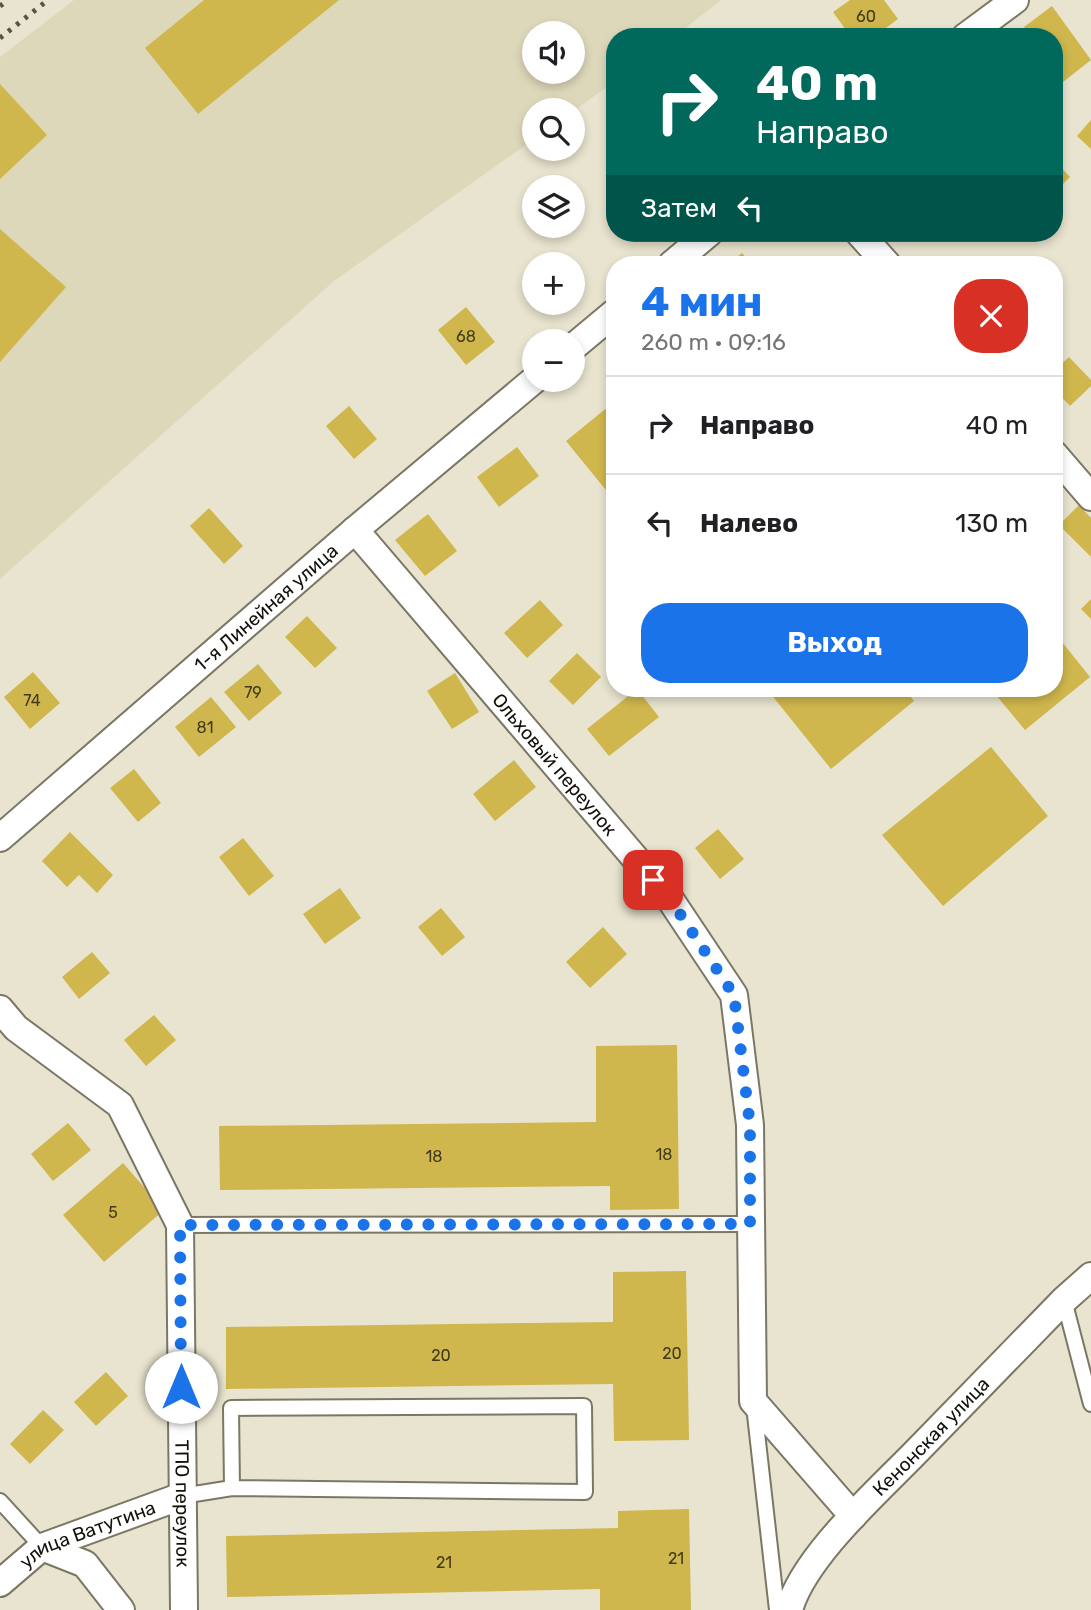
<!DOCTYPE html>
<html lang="ru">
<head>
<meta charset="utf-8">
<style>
	body { margin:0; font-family:Rubik,sans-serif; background:#f2f2f2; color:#202124; height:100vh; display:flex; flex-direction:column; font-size:26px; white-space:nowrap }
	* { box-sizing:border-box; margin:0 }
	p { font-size:23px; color:#757577 }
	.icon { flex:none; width:38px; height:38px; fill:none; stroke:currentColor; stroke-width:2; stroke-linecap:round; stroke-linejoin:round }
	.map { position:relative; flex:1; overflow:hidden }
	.drawer { position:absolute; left:606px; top:256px; width:457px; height:441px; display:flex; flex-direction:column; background:#fff; border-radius:28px; box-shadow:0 4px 10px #0003 }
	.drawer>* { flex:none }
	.hud { position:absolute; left:606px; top:28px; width:457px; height:214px; border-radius:28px; box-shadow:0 4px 10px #0003; background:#00695c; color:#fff; overflow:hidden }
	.controls { position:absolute; left:522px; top:21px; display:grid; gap:14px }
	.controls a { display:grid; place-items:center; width:63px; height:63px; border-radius:50%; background:#fff; box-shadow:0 4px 10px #0003; font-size:35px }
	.pin { position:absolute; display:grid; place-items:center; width:60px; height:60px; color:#fff; margin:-30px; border-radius:14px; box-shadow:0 4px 10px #0006 }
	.me { position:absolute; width:77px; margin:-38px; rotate:0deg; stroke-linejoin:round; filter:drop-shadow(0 0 5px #0008) }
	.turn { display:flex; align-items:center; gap:24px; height:147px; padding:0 35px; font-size:32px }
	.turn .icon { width:91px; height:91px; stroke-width:2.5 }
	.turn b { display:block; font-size:49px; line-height:60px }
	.then { display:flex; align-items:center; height:66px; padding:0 35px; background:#0003; gap:14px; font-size:26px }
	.round { display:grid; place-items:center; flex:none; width:74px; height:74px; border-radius:28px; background:#f2f2f2 }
	.head { display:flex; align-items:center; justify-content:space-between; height:119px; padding:0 35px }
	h1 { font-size:42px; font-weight:700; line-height:52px; color:#1a73e8 }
	.cta { display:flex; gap:14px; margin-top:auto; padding:14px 35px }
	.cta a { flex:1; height:80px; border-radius:28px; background:#1a73e8; color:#fff; font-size:28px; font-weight:700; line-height:80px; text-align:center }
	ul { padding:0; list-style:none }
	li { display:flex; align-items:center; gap:21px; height:98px; padding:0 35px; border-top:2px solid #e0e0e0 }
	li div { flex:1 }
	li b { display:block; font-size:26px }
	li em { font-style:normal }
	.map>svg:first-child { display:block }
	.built { fill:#ded8bb; fill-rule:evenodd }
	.building { fill:#cfb74d }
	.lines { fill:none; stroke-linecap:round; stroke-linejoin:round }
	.lane-casing { stroke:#7b7764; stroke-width:18 }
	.street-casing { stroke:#7b7764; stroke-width:30 }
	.lane { stroke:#fff; stroke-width:14 }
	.street { stroke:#fff; stroke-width:26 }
	.rail { stroke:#575448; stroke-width:5; stroke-dasharray:3.5 7; stroke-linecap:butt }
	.route { stroke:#1a73e8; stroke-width:12; stroke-dasharray:0 21.6 }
	.labels { text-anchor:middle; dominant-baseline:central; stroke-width:5; stroke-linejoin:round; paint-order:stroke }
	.number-label { font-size:16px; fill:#423a1b }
	.street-label { font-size:19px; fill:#13110a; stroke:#fff }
</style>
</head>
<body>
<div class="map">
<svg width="1091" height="1610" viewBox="0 0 1091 1610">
	<rect width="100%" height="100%" fill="#e9e4cf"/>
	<!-- built -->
	<path class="built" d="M74,0H721L674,37H614V82L572,112L534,110V139L334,281L0,579V57ZM534,33H572V72H534Z"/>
	<!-- building -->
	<path class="building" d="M204,0H339L198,114L145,48Z
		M850,0H884L898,19L874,37H851L833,12Z
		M1052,6L1091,60L1063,82L1054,68V37H1031L1024,27Z
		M0,84L47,135L0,179Z
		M1091,120V149L1077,136Z
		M1054,160L1070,177L1054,193Z
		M0,229L66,287L0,362Z
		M742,253L752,264H728Z
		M466,307L495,342L466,365L438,330Z
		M1069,357L1091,380V386L1070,406L1054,389V371Z
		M614,402V500L566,441Z
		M349,406L377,439L354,459L326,426Z
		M517,447L539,476L499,507L477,477Z
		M1079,505L1091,518V557L1059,525Z
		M209,508L243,546L224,564L190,526Z
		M428,514L457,551L425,576L395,540Z
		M1091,599V619L1081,609Z
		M540,600L563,625L527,658L504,633Z
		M307,616L337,648L315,668L285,637Z
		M1054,632L1090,677L1025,730L990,688H1054Z
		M577,653L601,677L573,705L549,681Z
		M258,664L282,693L249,721L224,692Z
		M33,672L60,703L30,729L4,697Z
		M455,673L479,712L452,729L427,691Z
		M766,688H904L914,701L831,769Z
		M637,689L659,717L609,756L587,729Z
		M211,697L236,727L199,757L175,727Z
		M991,747L1048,816L943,906L882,835Z
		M514,760L536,787L495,821L473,794Z
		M134,769L161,803L138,822L110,788Z
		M718,829L744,859L720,879L695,848Z
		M70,832L113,875L97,893L79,875L67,887L42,861Z
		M243,838L274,876L249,896L219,857Z
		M340,888L361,918L325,944L303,914Z
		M441,908L465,937L442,956L418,927Z
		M603,927L627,954L590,988L566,962Z
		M92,952L110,973L79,999L62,977Z
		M154,1015L176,1040L146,1066L124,1040Z
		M677,1045L679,1209L610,1210V1186L220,1190L219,1126L596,1122V1046Z
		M68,1123L91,1150L53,1181L31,1154Z
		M123,1163L164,1210L104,1262L63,1215Z
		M686,1271L689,1440L614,1441L613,1384L226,1389V1327L613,1322V1272Z
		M106,1372L128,1396L96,1426L74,1402Z
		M43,1410L64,1430L30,1464L10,1444Z
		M689,1509L691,1610H600V1589L227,1597L226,1536L618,1528V1511Z"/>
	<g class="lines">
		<!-- lane casing -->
		<g class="lane-casing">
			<path id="lane" d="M180,1225L750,1224
				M1064,1300L1091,1404
				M754,1406L777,1610
				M182,1496L232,1488L585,1492L584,1406L231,1408L232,1488
				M0,1501L42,1547"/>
		</g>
		<!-- street casing -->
		<g class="street-casing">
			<g id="street">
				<path d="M965,37L1015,0"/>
				<path d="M859,233L887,264"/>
				<path d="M672,264L709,233"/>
				<path d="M572,348L614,313"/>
				<path d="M1054,454L1091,497"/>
				<path id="s1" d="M355,530L670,899L734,995L750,1125L753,1401L853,1516"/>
				<path id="s2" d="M0,838L355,530L534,380"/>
				<path id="s3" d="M0,1009L16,1028L120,1105L180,1225L184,1610"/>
				<path d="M42,1547L85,1564L121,1610"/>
				<path id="s4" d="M0,1583L42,1547L182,1496"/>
				<path id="s5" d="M789,1610C803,1558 876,1493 915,1453C964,1402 1014,1351 1064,1300L1091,1276"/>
			</g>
		</g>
		<!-- lane -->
		<use href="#lane" class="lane"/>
		<!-- street -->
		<use href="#street" class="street"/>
		<!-- rail -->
		<path class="rail" d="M0,6L8,0
			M0,38L48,0"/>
	</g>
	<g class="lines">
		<!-- route -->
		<path class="route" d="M181,1387L180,1225L750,1224V1125L734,995L670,899L653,880"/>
	</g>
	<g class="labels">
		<!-- number labels -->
		<g class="number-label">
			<text x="866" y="16">60</text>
			<text x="466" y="336">68</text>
			<text x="253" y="692">79</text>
			<text x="32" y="700">74</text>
			<text x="205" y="727">81</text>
			<text x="664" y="1154">18</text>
			<text x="434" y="1156">18</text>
			<text x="113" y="1212">5</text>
			<text x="672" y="1353">20</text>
			<text x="441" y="1355">20</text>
			<text x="676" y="1558">21</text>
			<text x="444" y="1562">21</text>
		</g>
		<!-- street labels -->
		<g class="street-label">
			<text stroke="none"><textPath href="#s2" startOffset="352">1-я Линейная улица</textPath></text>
			<text stroke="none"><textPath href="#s1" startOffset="308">Ольховый переулок</textPath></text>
			<text stroke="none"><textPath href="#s5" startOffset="226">Кенонская улица</textPath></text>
			<text stroke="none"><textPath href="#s3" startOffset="567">ТПО переулок</textPath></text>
			<text stroke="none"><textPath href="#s4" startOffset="102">улица Ватутина</textPath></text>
		</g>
	</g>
</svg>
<div class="controls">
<a><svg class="icon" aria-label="sound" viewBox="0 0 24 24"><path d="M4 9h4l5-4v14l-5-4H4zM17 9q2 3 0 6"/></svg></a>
<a><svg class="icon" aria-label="search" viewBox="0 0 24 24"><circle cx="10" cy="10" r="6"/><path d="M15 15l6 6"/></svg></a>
<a><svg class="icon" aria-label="layers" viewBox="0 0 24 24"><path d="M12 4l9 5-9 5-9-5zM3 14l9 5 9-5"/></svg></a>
<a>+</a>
<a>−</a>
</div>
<div class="pin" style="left:653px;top:880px;background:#d93025"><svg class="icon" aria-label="arrive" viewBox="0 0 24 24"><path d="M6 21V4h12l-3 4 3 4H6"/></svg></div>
<svg class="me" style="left:181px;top:1387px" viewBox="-20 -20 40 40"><circle r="19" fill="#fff"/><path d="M0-13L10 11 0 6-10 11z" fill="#1a73e8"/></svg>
<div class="hud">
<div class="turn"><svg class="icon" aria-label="right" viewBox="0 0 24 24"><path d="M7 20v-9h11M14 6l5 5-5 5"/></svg><div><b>40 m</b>Направо</div></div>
<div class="then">Затем<svg class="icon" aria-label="left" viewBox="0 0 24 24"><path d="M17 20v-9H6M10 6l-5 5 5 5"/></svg></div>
</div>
<section class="drawer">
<div class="head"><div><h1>4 мин</h1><p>260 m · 09:16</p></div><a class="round" style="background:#d93025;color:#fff"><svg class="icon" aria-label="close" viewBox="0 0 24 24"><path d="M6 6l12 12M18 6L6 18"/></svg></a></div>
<ul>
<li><svg class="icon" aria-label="right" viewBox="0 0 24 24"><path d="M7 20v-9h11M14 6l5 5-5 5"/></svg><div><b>Направо</b></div><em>40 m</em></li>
<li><svg class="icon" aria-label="left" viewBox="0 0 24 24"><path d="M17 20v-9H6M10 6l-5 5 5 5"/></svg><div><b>Налево</b></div><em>130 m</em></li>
</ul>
<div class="cta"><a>Выход</a></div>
</section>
</div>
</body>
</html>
